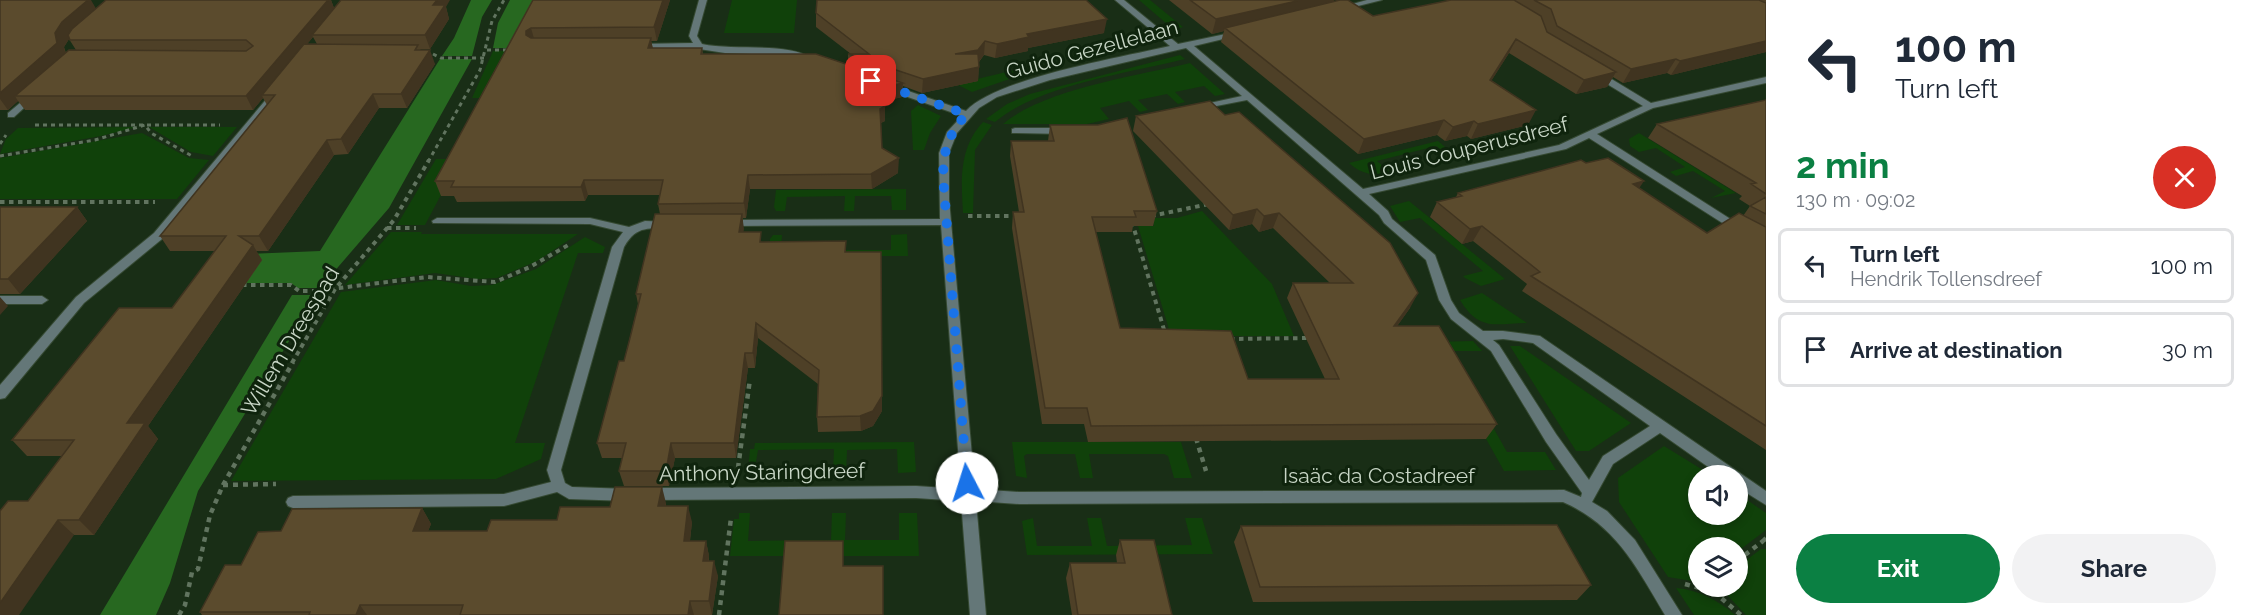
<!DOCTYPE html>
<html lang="en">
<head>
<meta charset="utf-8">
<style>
	body { margin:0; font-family:Raleway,sans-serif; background:#f2f2f3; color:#1f2937; height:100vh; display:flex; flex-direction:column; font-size:22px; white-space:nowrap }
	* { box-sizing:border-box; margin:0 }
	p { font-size:20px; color:#747a83 }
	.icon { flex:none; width:33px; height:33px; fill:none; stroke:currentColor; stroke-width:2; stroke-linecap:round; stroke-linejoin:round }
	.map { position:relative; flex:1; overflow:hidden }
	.panel { display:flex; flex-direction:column; background:#fff; width:480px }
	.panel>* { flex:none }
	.guide { background:#fff; color:#1f2937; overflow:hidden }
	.fabs { position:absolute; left:1688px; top:465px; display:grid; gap:12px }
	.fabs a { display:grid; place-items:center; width:60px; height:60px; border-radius:50%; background:#fff; box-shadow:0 3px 9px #0003; font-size:30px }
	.pin { position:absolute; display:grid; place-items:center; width:51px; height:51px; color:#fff; margin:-26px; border-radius:12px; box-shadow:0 3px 9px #0006 }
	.me { position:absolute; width:66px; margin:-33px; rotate:355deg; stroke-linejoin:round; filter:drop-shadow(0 0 4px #0008) }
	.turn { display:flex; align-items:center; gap:21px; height:126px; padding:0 30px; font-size:27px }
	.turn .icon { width:78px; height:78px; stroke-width:2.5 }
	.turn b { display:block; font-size:42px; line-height:51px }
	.round { display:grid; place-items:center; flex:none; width:63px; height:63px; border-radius:32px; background:#f2f2f3 }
	.summary { display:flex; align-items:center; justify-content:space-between; height:102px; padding:0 30px }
	h1 { font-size:36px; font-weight:700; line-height:45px; color:#0b8043 }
	.action { display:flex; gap:12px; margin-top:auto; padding:12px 30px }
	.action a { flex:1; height:69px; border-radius:36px; background:#0b8043; color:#fff; font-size:24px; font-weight:700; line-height:69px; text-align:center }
	.action a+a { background:#f2f2f3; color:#1f2937 }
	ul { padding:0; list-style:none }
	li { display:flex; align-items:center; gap:18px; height:75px; margin:0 12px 9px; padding:0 18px; border:3px solid #e0e1e3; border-radius:9px }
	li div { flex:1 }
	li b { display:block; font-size:22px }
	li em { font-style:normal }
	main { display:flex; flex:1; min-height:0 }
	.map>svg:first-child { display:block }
	.green { fill:#10410a }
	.forest { fill:#276820 }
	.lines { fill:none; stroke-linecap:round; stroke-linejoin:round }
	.service-casing { stroke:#354932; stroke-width:2 }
	.minor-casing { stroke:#354932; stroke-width:2 }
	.path-far2 { stroke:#61745f; stroke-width:3; stroke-dasharray:4 4; stroke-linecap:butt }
	.path-far1 { stroke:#61745f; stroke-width:4; stroke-dasharray:4.5 4.5; stroke-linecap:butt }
	.path { stroke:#61745f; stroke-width:4.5; stroke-dasharray:5 5; stroke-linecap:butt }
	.service { fill:#647778; fill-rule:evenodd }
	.minor { fill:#647778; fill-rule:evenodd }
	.wall { fill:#4e4027; fill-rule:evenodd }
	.shaded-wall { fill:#403420 }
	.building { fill:#5b4b2d; stroke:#403420; stroke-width:1.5 }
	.route { stroke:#1a73e8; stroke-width:10; stroke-dasharray:0 18 }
	.labels { text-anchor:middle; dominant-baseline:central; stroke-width:6; stroke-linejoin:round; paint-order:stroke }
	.street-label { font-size:21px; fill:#c8d6c6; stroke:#0f240d }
</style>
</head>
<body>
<main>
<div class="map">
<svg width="1766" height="615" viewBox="0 0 1766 615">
	<rect width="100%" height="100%" fill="#192e16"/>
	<!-- green -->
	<path class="green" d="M732,0H797L794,33H724Z
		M1139,0H1150L1183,27L1174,30Z
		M493,51H516L490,98H472Z
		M1180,55L1185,59C1129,73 1039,85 995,122L986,119L1007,104L1030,94Z
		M1190,63L1225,94L1215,96L1204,86L1175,92L1185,102L1178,104L1167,94L1138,100L1148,110L1140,112L1129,101L1100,108L1109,119L1087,124H1003C1044,89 1137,76 1190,63Z
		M1019,69L1024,74L972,92L956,84Z
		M918,105L941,116L930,133L924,150H913L911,111Z
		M983,122L992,125L975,150L973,213H963C961,179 959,148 983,122Z
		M137,127L101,136L0,154L6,139L18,128Z
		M149,127H237L213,156L191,152Z
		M142,133L189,158L209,160L177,199H0V158Z
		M1639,133L1736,193L1711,198L1725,191L1693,171L1676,176L1670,172L1685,167L1656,148L1639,152L1630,146L1629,139Z
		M1438,141L1457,157L1453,158L1436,146L1377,161L1391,173C1375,177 1361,174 1349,163Z
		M436,159H460L425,225H397Z
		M906,189V210H892L891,196H855L854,211H844L845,196L787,197L785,211H776L774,207L776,190Z
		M1409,201L1505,279L1481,286L1465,278L1463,276L1483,271L1420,218L1400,222L1390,206Z
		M1202,211L1272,284L1294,336H1171L1138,226H1154L1151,218H1177Z
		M391,232H422L421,234H578L537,261L497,278L477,279L435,273L345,285Z
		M907,234L908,256H768L770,239L773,235H782L781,250H891V235Z
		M585,237L605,247L603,253H578L515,443H545L541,459L496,479L231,481L341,292L436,280L471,286L492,285L536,269Z
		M1482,293L1527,323C1494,324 1479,331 1460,300Z
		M1473,341L1482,351H1450L1507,452H1545L1556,470L1504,471L1432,342Z
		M1510,346H1520L1631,423L1589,451H1576Z
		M914,442L916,472L898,473L897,449L847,450L846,473H833L834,449L758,450L754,473L748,471L750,449H754L755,443Z
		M1012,442H1181L1192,478H1174L1168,456L1164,454H1089L1093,478H1080L1075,454H1027L1024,456L1027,478L1016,476Z
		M1664,446L1711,475L1698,476V514H1737V493L1766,513V530L1737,552V548H1698V582L1668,577L1619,502L1618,478Z
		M739,513H750L748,541L831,540L832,513H846L845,540H899V513H917L919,556H730L734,519H739Z
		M1033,518L1037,546H1092L1087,518H1101L1107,546L1192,545L1185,518H1202L1213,554L1027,555L1022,521Z
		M1761,549H1766V615H1746L1729,597L1723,587L1737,586V567Z
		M1676,588C1699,590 1718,600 1735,615H1694Z"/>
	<!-- forest -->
	<path class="forest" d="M471,0H492L482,17L472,56H442L454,38Z
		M510,0H543L517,48H493L498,23Z
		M440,59H472L389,208L320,288H298L291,283H227L247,254L320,251Z
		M292,295H317L198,491L170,583L156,615H100Z"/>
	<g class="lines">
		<!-- service casing -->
		<g class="service-casing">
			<path id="service" d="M0,296H42L48,300L42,304H0Z"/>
		</g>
		<!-- minor casing -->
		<g class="minor-casing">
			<path id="minor" d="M699,0H707L697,36L702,44C732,51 788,42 811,58L807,61L779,55L725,53L699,49H634L633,47L637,44L693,43L689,36Z
				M1115,0H1124L1178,44L1240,31V35L1194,46L1363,189L1559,145L1643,106L1594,76V72H1600L1651,103L1766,77V83L1653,108L1597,134L1732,220L1766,238V247L1724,224L1589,138L1566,149L1369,194L1388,211L1392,219L1435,255L1451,300L1459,313L1483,331H1503L1540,336L1766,491V505L1737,487V476H1721L1660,433L1613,464L1592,502L1607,511L1635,540L1682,615H1665C1637,568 1616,525 1563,502L1019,504L976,501L986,615H970L961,501L916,498L649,500L644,498L642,494L644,490L649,488L916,486L961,489L941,225L728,226L723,223L728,220L940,219L939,153L947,132L962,116L885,89V85H891L966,111C997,78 1123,57 1170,46ZM1186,48L1242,96L1196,106V110L1247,100L1379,215L1384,223L1426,260L1439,300L1451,319L1491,351L1546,442L1582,493L1581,497L1564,490L1019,492L975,489L949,199V153L957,133L979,108L997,97L1050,80ZM1503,339L1533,343L1650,426L1603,456L1589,480L1556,434L1499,345L1493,340Z
				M1367,0H1382L1342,10L1338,8Z
				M277,89L282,92L280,94L162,239L84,303L5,398L0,399V385L76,297L154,233L274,90Z
				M32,93L35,94V98L14,117H8V113Z
				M1015,128H1065L1070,131L1065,134L1012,133V129Z
				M437,218H590L629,227L645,221L672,222L673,224L672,226C649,231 638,223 624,247L561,470L565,483L572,487L629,489L634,491L636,495L634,499L629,501L569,499L557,492L504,506L293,508L288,506L286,502L288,498L293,496L504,494L551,482L547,470L612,247L623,232L590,224L433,223L432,221Z"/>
		</g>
		<!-- path-far2 -->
		<path class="path-far2" d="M487,50H510
			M433,54L441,58H484
			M35,125H220
			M0,144L6,135
			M0,156L95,140L145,125L151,133L192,156
			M428,162L480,70L492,21L504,0"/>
		<!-- path-far1 -->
		<path class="path-far1" d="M0,202H155
			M968,216H1018
			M1151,216L1209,204
			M1132,222L1165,333
			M387,228H416
			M242,285H291L299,291H315L427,277L495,282L530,267L570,244
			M1230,339L1310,338
			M292,363L335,289L394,220L429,160"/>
		<!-- path -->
		<path class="path" d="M1196,438L1206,471
			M738,468L750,379
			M223,485L276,484
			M1766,538L1763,541L1766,542
			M1737,561L1763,541
			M1685,584L1714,592L1715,586
			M1714,592L1741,615
			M179,615L185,605L192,572L198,569L210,515L223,485L293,362
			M719,615L731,518"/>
		<!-- service -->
		<use href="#service" class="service"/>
		<!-- minor -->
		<use href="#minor" class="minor"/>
	</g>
	<!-- wall -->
	<path class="wall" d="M0,0L96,9L331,0L334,8L446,7L449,19L430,49H420L435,64L407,108H379L348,154L334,155L268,251H256L262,260L148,426L158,439L94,535H74L28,501L62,456H27L12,440L172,308L215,251H170L160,236L267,105L263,98L253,110H25L18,101L8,110H0ZM313,37L317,44H307ZM69,39L76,50L66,53L64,47Z
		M533,0H670L657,41H651L653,48H702L703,54L848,65V54H851L816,27V13L1104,33L1028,48V51L995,58L984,55L979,62L978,81L922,93L903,86L902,97L885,101V121L881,123L882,148L898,173L872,189H750L746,218H743V232L762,242L846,241V252L882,411L873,426L861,431L818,432L817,417L818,384L758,338L755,368H748L736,458H675L669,486H624L619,471L622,458H602L597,443L624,361L638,304L636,294L660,214L658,204L660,195H588L585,201L457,202L454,196H441L435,181Z
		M1169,0H1334L1333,2L1373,16L1451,0H1766V52L1671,75L1667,73L1623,83L1613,77L1607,87L1576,94L1509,53L1491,81L1528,125L1471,139L1467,136L1445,141L1437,135L1358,154L1221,42L1224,31L1212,34Z
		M1766,100V450L1522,291L1527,284L1473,241L1462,244L1430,217L1437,202L1456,197L1458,193L1586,163L1639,188L1707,233L1743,216L1750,206L1739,199L1742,196L1648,138L1657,124Z
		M1210,101L1410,308L1397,326L1497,424L1486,439L1088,442L1084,424H1042L1012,228L1013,212H1019L1010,156L1011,141H1048L1050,125L1157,211L1153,226H1133L1132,232H1096L1120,328L1248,379H1325L1287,298L1293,283H1330L1273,228L1259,232L1252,224L1229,230L1133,131L1136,116Z
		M0,207H77L87,221L20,294H0Z
		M666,503V506L692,522L690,541H706L709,556V561L718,576L712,615H202L200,612L241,565L281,531L422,508L431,524L428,531H487L557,520L610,507Z
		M1241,526L1591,585L1577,600L1253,602L1234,542Z
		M1120,540L1172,615H1072L1066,578L1070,563H1117L1116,555Z"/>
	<!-- shaded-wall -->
	<path class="shaded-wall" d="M88,0H91L98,12L71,36L64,47L66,57L15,96L18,101L8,110L0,99V93L55,33L62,22Z
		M328,0H331L335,11L312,35L313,37L265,95H262L263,98L253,110L246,96Z
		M437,0H450L446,7L449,19L430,49L425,35L433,5Z
		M663,0H670L657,41L654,27Z
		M1301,0H1334L1332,6L1225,28L1224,31L1212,34L1216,19Z
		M1107,19L1104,33L1028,48V51L995,58L997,44L1027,34Z
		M531,28L535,42L526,35V31Z
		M651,38L653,52L648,48Z
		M1516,39L1509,53L1483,94L1490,80Z
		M985,41L984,55L977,64L955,54Z
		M1766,41V52L1671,75L1680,61Z
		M430,50L435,64L407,108L401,94Z
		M1676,59L1667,73L1623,83L1631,69Z
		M979,67L978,81L922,93L923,79Z
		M1616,72L1607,87L1576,94L1584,80Z
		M903,83L902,97L885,101V87Z
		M373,94L379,108L348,154L341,139Z
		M885,106V121L880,123V109Z
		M1536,110L1528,125L1471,139L1478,124Z
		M1444,120L1437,135L1358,154L1364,139Z
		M1474,121L1467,136L1445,141L1453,127Z
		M327,140L334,155L268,251L259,236Z
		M899,158L898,173L872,189L871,174Z
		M748,175L750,189L746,218L744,203Z
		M584,180L588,195L585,201L581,187Z
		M1644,181L1634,196L1633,184Z
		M77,207L87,221L20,294L8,279Z
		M1257,209L1252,224L1229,230L1233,215Z
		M1279,213L1273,228L1259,232L1264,216Z
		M742,214L744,229L741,247L739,232Z
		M1482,226L1473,241L1462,244L1470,229Z
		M253,245L262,260L148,426L158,439L94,535L79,520L127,423Z
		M1418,293L1410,308L1386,342L1394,326Z
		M0,297L8,306L0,315Z
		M756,323L758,338L755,368L753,353Z
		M745,353L748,368L736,458L734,443Z
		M882,396V411L873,426L861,431L860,416Z
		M671,443L675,458L669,486L666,471Z
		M662,487L666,503L663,522L658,506Z
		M688,506L692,522L688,556L684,541Z
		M422,508L431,524L422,546L413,531Z
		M58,520L74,535L19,615H0V603Z
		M706,541L709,556L707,576L703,561Z
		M714,561L718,576L712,615L709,601Z
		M690,601L694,615H688Z
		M360,605L367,615H356Z"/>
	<!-- building -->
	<path class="building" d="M0,0H88L62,22L55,33L57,43L0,93Z
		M106,0H328L246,96H15L69,50L246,51L253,46L246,40H70L68,35L72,29Z
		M341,0H437L433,5H445L425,35H312Z
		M533,0H663L654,27L531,28L526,31V35L531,38H651L648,48H702L701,54H816L903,83L885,87V106L880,109L882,148L899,158L871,174L748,175L744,203L658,204L663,180H584L581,187H451L454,181H435Z
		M817,0H1086L1107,19L1027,34L1029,37L997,44L985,41L978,50L955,54H978L979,67L923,79L848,54H869L816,13Z
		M1190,0H1301L1216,19Z
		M1340,0H1348L1373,16L1451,0H1514L1541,16L1547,32L1616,72L1584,80L1516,39L1490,80L1536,110L1478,124L1474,121L1453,127L1444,120L1364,139L1225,28Z
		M1534,0H1759L1766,3V41L1680,61L1676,59L1631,69L1557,26L1551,9Z
		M304,44L418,45L415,50H430L401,94H373L341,139L327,140L259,236H239L253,245L127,423H145L79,520H58L0,603V511L8,501H28L74,440H12L119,308H172L226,236H160L275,95H262Z
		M1766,100V194L1751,184L1756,183L1657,124Z
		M1210,101L1225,115L1239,112L1390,243L1418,293L1394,326H1439L1497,424L1091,426L1087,408H1045L1013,212H1024L1011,141H1054L1050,125H1098L1127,118L1157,211H1134L1136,217H1092L1120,328L1231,331L1248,379H1339L1293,283H1353L1279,213L1264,216L1257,209L1233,215L1136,116Z
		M1608,158L1644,181L1633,184L1707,233L1739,213L1766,227V426L1531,276L1540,272L1482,226L1470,229L1437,202L1462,196L1458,193L1541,171L1581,160L1586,163Z
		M1766,197V214L1750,206Z
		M0,207H77L8,279H0Z
		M655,214H742L739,232H761L760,242L846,241L845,252H881L882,396L873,411L860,416L817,417L819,370L756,323L753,353H745L734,443H671L666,471H619L626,443H597L619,361H624L630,338L641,294H636Z
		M615,487H662L658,506H688L684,541H706L703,561H714L709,601H690L688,615H460L463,605H360L356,615H309L310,612H200L225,565H241L258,532L281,531L292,509L422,508L413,531H487L491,520H557L560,507H610Z
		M1557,525L1591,585L1260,587L1241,526Z
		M1120,540H1154L1172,615H1078L1070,563H1125Z
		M785,541H843V566H883V615H779Z"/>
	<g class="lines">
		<!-- route -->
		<path class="route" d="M871,81L966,114C948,137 944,147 943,176L967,483"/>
	</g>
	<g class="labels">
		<!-- street labels -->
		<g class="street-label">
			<text transform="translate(1092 49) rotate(-15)">Guido Gezellelaan</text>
			<text transform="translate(1469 148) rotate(-14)">Louis Couperusdreef</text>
			<text transform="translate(290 341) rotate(-59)">Willem Dreespad</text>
			<text transform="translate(762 472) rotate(-1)">Anthony Staringdreef</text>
			<text x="1379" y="475">Isaäc da Costadreef</text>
		</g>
	</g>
</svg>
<div class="fabs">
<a><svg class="icon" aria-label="sound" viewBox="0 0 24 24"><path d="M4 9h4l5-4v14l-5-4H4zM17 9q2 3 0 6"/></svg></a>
<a><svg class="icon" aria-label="layers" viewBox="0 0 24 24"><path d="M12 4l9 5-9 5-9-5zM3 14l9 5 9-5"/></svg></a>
</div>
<div class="pin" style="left:871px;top:81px;background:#d93025"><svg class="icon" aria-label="arrive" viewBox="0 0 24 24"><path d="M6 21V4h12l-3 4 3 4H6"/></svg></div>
<svg class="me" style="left:967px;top:483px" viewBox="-20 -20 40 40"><circle r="19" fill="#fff"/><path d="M0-13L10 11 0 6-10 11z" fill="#1a73e8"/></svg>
</div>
<section class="panel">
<div class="guide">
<div class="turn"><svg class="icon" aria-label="left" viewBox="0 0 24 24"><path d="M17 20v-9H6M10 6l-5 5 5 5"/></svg><div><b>100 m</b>Turn left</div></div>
</div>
<div class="summary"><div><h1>2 min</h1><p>130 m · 09:02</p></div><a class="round" style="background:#d93025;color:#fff"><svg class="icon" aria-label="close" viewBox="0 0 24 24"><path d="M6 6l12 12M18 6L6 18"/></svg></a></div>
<ul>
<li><svg class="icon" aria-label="left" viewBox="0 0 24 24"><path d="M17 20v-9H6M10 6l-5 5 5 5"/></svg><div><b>Turn left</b><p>Hendrik Tollensdreef</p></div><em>100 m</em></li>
<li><svg class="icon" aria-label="arrive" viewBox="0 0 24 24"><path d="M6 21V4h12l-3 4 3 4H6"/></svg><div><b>Arrive at destination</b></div><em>30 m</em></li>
</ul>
<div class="action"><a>Exit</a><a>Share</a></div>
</section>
</main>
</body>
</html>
